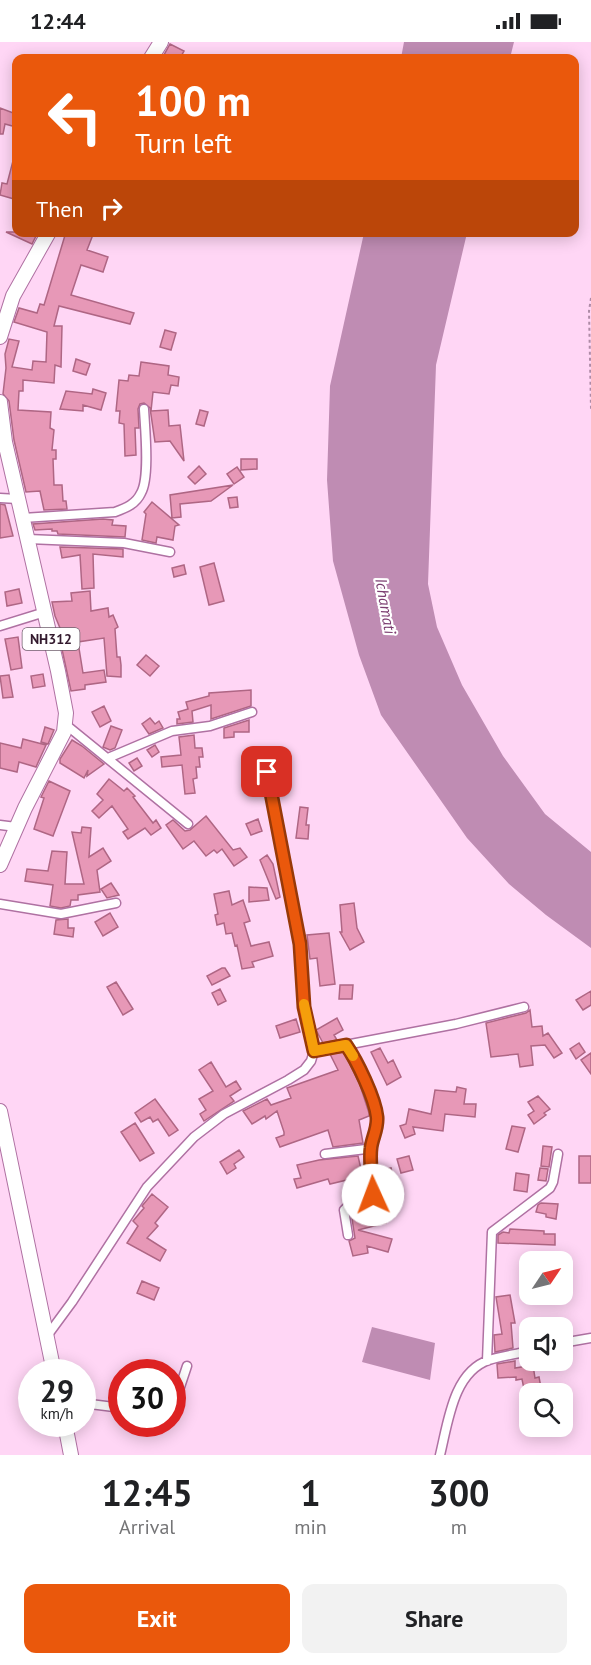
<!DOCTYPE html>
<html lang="en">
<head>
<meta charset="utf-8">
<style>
	body { margin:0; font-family:"PT Sans",sans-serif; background:#f2f2f2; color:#202124; height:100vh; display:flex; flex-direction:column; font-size:22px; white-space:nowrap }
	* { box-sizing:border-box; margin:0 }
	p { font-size:20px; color:#757577 }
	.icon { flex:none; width:33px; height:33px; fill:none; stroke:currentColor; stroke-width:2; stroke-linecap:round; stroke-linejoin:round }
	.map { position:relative; height:1413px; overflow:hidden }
	.drawer { display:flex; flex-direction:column; background:#fff; flex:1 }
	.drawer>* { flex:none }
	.banner { position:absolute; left:12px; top:12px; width:567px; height:183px; border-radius:12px; box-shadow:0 3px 15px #0003; background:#ea580c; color:#fff; overflow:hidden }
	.needle { width:39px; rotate:55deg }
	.fabs { position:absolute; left:519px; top:1209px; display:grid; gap:12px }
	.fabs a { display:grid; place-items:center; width:54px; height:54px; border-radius:12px; background:#fff; box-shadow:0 3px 15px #0003; font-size:30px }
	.speed { position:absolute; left:18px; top:1317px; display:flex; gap:12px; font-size:30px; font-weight:700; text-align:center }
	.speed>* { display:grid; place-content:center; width:78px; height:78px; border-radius:50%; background:#fff; box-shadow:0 3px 15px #0003; line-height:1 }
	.speed small { font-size:15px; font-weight:400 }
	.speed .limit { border:9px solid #d22; background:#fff; color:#111 }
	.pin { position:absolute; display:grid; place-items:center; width:51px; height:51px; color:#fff; margin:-26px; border-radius:12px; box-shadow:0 3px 9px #0006 }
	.me { position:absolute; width:66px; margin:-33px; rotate:358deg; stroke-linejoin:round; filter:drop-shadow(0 0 4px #0008) }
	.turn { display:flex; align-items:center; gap:21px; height:126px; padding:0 24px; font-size:27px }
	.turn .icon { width:78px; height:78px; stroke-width:2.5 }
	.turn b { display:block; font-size:42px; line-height:51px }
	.then { display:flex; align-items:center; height:57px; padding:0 24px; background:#0003; gap:12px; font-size:22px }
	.eta { display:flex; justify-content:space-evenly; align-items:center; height:102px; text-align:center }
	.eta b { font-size:36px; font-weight:700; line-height:42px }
	.cta { display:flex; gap:12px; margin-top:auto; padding:12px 24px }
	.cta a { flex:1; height:69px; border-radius:12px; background:#ea580c; color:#fff; font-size:24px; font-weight:700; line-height:69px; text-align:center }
	.cta a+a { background:#f2f2f2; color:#202124 }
	.status { display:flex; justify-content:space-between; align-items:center; height:42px; padding:0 30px; background:#fff; direction:ltr }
	.status svg { height:16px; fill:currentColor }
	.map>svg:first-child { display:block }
	.water { fill:#bf8cb3 }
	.building { fill:#e798b7; stroke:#af6684; stroke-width:1.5 }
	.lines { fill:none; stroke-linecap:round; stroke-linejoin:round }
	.minor-casing { stroke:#af71a2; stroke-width:11 }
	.trunk-casing { stroke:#af71a2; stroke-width:16 }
	.path { stroke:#ae8ba6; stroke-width:2; stroke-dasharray:3 3; stroke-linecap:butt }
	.minor { stroke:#fff; stroke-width:8 }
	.trunk { stroke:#fff; stroke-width:14 }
	.route-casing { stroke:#983908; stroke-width:15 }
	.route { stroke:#ea580c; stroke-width:10 }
	.slow { stroke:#f59e0b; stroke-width:10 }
	.labels { text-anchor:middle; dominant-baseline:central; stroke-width:4.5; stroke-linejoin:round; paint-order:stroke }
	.shield { fill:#fff; stroke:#705f6d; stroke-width:1.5 }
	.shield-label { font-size:14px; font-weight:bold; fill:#331a2e }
	.water-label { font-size:16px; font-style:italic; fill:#7b3d70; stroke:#fff }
</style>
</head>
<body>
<div class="status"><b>12:44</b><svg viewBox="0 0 49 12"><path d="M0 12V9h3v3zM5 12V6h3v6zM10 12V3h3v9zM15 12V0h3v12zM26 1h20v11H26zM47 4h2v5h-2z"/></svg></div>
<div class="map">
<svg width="591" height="1413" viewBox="0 0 591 1413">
	<rect width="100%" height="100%" fill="#ffd6f5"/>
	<!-- water -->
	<path class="water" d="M404,0H514L510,16H401Z
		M364,191H467L436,323L428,542L437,585L462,643L503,714L545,772L591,810V906L546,873L509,842L467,796L381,673L359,613L333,519L327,438L330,344Z
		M372,1285L435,1301L430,1338L362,1320Z"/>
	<!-- building -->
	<path class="building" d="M170,2L184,9L180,16H170L164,13Z
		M0,66L16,72V85L5,82L3,92H0Z
		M14,115L16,116V147L14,157L0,153L2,141L7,142Z
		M6,190H38L32,202Z
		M66,190H94L87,208L108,215L103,230L81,223L71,253L134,271L130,282L59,264L54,284H62L61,325L55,323L54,341L23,338V349H19L18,368L51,370L50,386L54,388L52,408H56V417H53L54,443H62L63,459H66L67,467L44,468L40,449L26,450L14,398L9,359L3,352L6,326L5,312L9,297L19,299L12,325L32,328L33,319L46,320L47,290L14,280L19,266L37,271L40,262L44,263Z
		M165,288L176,291L171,308L160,305Z
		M76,317L90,322L86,333L73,329Z
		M141,320L169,324L168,333L179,335L178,344L171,343L169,352L153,350L151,369L168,368L169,384L180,383L184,419L170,399L155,400L150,366L144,361L140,362L138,367L139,386H135L136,413L125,414L124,382L119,381L120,369H116L119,338L128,339L129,333L139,334Z
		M93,347L106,351L101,368L83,363V369L60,367L66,349L92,352Z
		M200,368L208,370L204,384L196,382Z
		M241,417H257V427L241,428Z
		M199,424L206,432L195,442L188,435Z
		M237,425L244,435L234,442L227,432Z
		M233,443L211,459L180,462L181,475L172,476L170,453Z
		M237,455L238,465L230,466L228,456Z
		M152,460L179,483L175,484L173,498L157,495L156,501L142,498L146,472L144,470Z
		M0,462L5,463L13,494L0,496Z
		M103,477L113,478L112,483L126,484L125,495L58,492L57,489H52V487L35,488L33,482Z
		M60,505L123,507V515L93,512L94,546L82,547L80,513L62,516Z
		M214,521L224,559L209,563L200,525Z
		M184,523L186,532L174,535L172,526Z
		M19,547L22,561L7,564L5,550Z
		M90,549L91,569L108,566L109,575L113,573L118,585L115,587L117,615H120L121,623V635L107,634L104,596L78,600L83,631L104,628L106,640L85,643V647L71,649L60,598H65L55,574L52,560L72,559L71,551Z
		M18,595L22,626L11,628L5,597Z
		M146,613L159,624L150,634L137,623Z
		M43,632L45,644L33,646L31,634Z
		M9,633L13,655L3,656L0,634Z
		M251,648V664L211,677V663L192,669L193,680L177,682V677H180L178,670L188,667L186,660L209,654V651Z
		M104,664L111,679L100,685L92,670Z
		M150,676L155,682L159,679L163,686L149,692L142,682Z
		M249,678V690H234V695L224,696V686Z
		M111,684L122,688L115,706L110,708L103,705Z
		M45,685L54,688L48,702L41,700Z
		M194,693L195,706H202L203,715H199L200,725H196L197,736L193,737L195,751L185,752L182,723L162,725L161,715L181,713L179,695Z
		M23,697L46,703L36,725L19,720L17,730L0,726V701L21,706Z
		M72,698L82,704L104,722L87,734L88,728L84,736L60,721V717Z
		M155,703L159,710L152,715L147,708Z
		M137,716L142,724L134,729L129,721Z
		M109,737L124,749L127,746L135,754L133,755L153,781L156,778L161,786L151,793L145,786L128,797L123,790L128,787L112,764L99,776L92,769L103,758L97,752Z
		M49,739L70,749L53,794L34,787L44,756L41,755Z
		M300,765L308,766L306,783H309L308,797L296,796Z
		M206,774L233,808L240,806L247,815L234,824L222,807L217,811L214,808L206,814L194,799L183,807L166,783L173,778L185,789L190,788Z
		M258,777L262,789L251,793L246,782Z
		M82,785L91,786L89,815L103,806L111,819L97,828L100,850L78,853V858H71L70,864L61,866L50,864L53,843L25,839L27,827L48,829L52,809L67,810L65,842H84L72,790L81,791Z
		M267,813L273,822L280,855L276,857L260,818Z
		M111,841L119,853L107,856L101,847Z
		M249,845L267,846L269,858L249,860Z
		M229,849L232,863L243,858L250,879L244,881L251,904L269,900L273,914L252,920L254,925L242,927L237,903L235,904L232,891L226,892L224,881L217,883L215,873L218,872L214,852Z
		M354,861L357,886L364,900L350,908L340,890H342L340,863Z
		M110,871L118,885L103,894L95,880Z
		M68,877V886H74L73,895L54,892L56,878Z
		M329,891L335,942L320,944L317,916L310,917L307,893Z
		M222,926H225L230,934L212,943L207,934Z
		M116,940L133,967L123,973L107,945Z
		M340,943H353L352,957H339Z
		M220,947L226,959L218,963L212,951Z
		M591,949V963L583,968L576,958Z
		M530,968L532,985L542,984L543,994L548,991L562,1011L554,1016L545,1003L531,1004L533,1023L520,1025L518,1012L491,1015L486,981L526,971Z
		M337,976L343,988L334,993L337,998L323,1001L316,988Z
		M296,977L300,990L280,996L276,984Z
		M579,1001L585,1010L576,1017L570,1007Z
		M380,1006L388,1021L393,1018L401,1035L387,1043L371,1010Z
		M344,1010L360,1043L369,1071V1074L359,1078L363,1101L333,1105L328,1088L280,1105L276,1096L284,1093V1090L277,1069L266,1077L265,1074L252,1082L243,1069L267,1057L271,1063L291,1056L287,1046L338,1028L330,1012Z
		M591,1011V1032L581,1018Z
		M211,1020L226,1045L236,1039L241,1047L230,1054L234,1059L204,1079L200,1072L206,1068L199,1057L213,1049L199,1028Z
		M457,1045L466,1047L464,1062H476L475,1075L445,1072L443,1089L413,1085L415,1092L405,1096L400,1084L406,1082L409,1067L431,1072L435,1048L456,1050Z
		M538,1054L550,1067L544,1071L546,1073L534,1082L528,1073L534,1069L528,1060Z
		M155,1057L178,1088L169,1094L158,1077L153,1080L150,1075L141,1080L135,1071Z
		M135,1081L154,1111L140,1119L121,1090Z
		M512,1084L525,1086L518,1110L506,1107Z
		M543,1104L552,1105L549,1125L541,1124Z
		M239,1108L244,1115L234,1122L236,1126L227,1132L220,1120Z
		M358,1114L363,1136L365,1135L366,1138L367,1151L356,1155L351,1137L330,1142L328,1137L297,1146L294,1137L301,1136L297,1123L319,1118Z
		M409,1114L413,1128L401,1131L397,1117Z
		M579,1114H591V1141H579Z
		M391,1126L394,1138L385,1140L382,1128Z
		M540,1126L548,1127L546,1139L538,1138Z
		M516,1131L529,1133L527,1150L514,1148Z
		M152,1152L168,1165L155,1181L158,1184L147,1196L166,1208L160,1219L127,1201L138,1184L133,1179L144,1166L142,1164Z
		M541,1161L558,1162L556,1177L546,1175V1172L536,1170L538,1163Z
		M372,1162L373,1165L381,1163L386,1181L358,1188L392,1197L388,1210L367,1204L368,1211L353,1214L349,1199L355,1196L351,1170Z
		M510,1187L544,1189V1192H555V1203L498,1201V1193L503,1190L509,1191Z
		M142,1239L159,1246L154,1258L137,1251Z
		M510,1253L515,1281H511L513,1306L495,1310L494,1293L502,1292L496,1255Z
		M515,1319V1326L533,1323L535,1336L539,1335L542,1351L525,1352L522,1337L516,1338V1335L498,1336L497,1322Z"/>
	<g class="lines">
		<!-- minor casing -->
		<g class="minor-casing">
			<path id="minor" d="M0,456L18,457
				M23,476L115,470C126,466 136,462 141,451C150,436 145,386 144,367
				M28,497L124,501L170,510
				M0,584L45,570
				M65,682L188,782
				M108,716L172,689L210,684L252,670
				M0,783L16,785
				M0,862L61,872L116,861
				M314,1009L456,982L524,965
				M325,1112L366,1107C393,1085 361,1026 347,1003
				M348,1193L344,1168L347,1165L371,1156L373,1153L371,1104
				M47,1294L72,1260L147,1145L194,1095L224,1072L288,1038L304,1028L311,1019L314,1009L304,965L300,901L267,730
				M562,1301L591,1296
				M487,1319L492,1190L550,1146L553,1140L558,1112
				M172,1358L178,1351L187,1324
				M82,1361L122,1366
				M440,1413C448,1381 453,1330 489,1318C502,1314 516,1312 530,1309"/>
		</g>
		<!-- trunk casing -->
		<g class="trunk-casing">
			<path id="trunk" d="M151,16L161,0
				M0,295L13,254L49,190
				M0,360L5,400L58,629L66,671L64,690L25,766L0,823
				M0,1069L54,1330
				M65,1382L71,1413"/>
		</g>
		<!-- path -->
		<path class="path" d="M591,256L589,269L591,367"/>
		<!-- minor -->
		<use href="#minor" class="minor"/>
		<!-- trunk -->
		<use href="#trunk" class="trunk"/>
	</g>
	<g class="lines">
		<!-- route casing -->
		<g class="route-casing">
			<path id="route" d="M267,730L300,902L304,965L314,1009L346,1003C357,1019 375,1056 377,1075C378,1087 372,1096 371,1106C369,1121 373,1138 373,1153"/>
		</g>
		<!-- route -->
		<use href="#route" class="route"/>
		<!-- slow -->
		<path class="slow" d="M304,962L314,1009L346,1003L353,1014"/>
	</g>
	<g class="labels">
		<!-- shield labels -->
		<rect class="shield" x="22.5" y="586" width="57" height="22" rx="4.5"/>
		<g class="shield-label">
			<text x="51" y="597">NH312</text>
		</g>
		<!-- water labels -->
		<g class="water-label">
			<text transform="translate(386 564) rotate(80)">Ichamati</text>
		</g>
	</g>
</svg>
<div class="fabs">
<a><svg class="needle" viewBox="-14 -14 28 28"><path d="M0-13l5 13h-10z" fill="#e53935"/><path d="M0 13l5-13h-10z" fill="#757577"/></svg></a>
<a><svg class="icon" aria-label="sound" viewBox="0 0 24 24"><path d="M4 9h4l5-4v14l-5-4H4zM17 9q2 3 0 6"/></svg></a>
<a><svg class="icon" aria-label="search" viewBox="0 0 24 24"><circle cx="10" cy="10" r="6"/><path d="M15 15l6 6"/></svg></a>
</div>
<div class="speed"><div>29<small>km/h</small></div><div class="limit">30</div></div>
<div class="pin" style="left:267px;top:730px;background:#d93025"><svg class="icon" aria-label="arrive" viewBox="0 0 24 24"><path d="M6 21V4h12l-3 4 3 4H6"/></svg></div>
<svg class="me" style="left:373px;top:1153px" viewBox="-20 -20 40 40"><circle r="19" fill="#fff"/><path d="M0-13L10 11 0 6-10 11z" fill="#ea580c"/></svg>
<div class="banner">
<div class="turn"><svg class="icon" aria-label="left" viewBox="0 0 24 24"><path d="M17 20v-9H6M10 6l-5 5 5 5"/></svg><div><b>100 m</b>Turn left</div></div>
<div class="then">Then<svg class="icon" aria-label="right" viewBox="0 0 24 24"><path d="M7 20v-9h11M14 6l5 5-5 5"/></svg></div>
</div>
</div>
<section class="drawer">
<div class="eta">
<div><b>12:45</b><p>Arrival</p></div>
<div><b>1</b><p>min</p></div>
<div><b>300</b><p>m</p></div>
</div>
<div class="cta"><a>Exit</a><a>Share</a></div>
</section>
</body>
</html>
